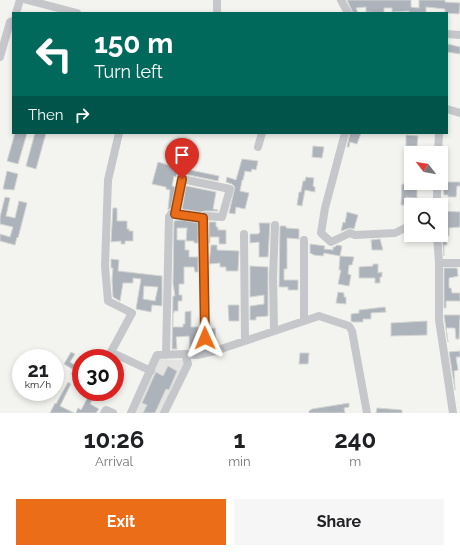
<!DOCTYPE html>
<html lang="en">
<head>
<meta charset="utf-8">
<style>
	body { margin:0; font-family:Raleway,sans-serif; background:#f6f6f6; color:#202124; height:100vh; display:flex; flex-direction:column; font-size:15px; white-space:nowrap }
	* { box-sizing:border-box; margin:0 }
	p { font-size:13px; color:#757577 }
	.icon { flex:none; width:22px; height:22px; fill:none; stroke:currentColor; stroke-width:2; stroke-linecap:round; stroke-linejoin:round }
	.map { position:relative; height:413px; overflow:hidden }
	.drawer { display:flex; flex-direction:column; background:#fff; flex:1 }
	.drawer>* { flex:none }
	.hud { position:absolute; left:12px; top:12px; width:436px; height:122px; border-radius:0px; box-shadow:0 2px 6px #0003; background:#00695c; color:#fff; overflow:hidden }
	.needle { width:26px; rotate:301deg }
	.buttons { position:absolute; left:404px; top:146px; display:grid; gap:8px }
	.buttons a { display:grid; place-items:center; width:44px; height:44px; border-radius:0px; background:#fff; box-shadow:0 2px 6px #0003; font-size:20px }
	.speed { position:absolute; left:12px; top:349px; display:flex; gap:8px; font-size:20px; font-weight:700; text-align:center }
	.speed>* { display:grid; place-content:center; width:52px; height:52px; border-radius:50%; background:#fff; box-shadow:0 2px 6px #0003; line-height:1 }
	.speed small { font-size:10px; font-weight:400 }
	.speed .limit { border:6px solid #d22; background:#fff; color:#111 }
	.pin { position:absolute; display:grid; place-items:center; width:34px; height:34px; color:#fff; margin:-41px -17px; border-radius:50% 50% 50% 0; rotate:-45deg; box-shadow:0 0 4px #0007 }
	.pin .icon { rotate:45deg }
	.me { position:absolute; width:44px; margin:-22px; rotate:359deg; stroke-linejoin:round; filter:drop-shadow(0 0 3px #0008) }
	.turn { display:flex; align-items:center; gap:14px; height:84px; padding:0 16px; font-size:18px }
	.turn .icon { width:52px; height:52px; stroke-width:2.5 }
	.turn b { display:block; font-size:28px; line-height:34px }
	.then { display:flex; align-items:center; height:38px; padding:0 16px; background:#0003; gap:8px; font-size:15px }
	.eta { display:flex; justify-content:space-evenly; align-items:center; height:68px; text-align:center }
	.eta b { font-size:24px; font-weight:700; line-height:28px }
	.button { display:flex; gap:8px; margin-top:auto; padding:8px 16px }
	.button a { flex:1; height:46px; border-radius:0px; background:#eb6d18; color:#fff; font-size:16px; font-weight:700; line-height:46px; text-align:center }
	.button a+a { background:#f6f6f6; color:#202124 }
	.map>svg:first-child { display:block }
	.built { fill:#e4e4e3 }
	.building { fill:#adb3ba; stroke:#d4d5d2; fill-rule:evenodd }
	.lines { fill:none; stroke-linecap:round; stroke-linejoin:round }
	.minor { stroke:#c5c7cb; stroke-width:8 }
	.route-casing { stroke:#994710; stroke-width:10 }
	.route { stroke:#eb6d18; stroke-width:7 }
</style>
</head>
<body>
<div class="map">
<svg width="460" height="413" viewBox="0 0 460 413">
	<rect width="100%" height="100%" fill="#f3f4ef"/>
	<!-- built -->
	<path class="built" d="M152,359L187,360L160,413H129Z"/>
	<!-- building -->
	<path class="building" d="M347,0H411V7L419,8V0H445V2L460,3L459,14L445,13V9L426,7V13H409V11L392,12V8H384V13L366,12V7L356,8L358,13H353Z
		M448,44L460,47V54L447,52Z
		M15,133H27L18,164L7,161Z
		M35,133H46L36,169L26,166Z
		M350,133H361L357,144L350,142L349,147H347Z
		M406,135L418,136L417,146H406Z
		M313,146L324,147L322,158L312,157Z
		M242,159L258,161L256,170L252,169L251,172L245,171L243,180H242L240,191L249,193L245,209L236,207L235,214L229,213L235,187L232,184L226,182L227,177L236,180Z
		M158,162L178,168L176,177L174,176L172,186L175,187L171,208L168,210L170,190L166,189V187L152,184Z
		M185,169L219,176L218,181L184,174Z
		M7,171L18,174L14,190L3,189Z
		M306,177L314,178L313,186L315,187V192L305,190L302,206L297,205L299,192H301L303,181H305Z
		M443,182H460V186H457L456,197H448V195H444Z
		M402,184L417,185V198L406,197V205H401Z
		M186,186L216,192L213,209L218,210V211H205L200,212L182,209Z
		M5,197L10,198L6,216L15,218L19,201L27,203L18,238L17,237L15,245L0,241V234L10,237L13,227L0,224V217Z
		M405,206L411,207V222H405Z
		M113,208H117V221H127V229H129V231H133V241H125V244H121V241L111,242Z
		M441,211L460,212V227L449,228V236L447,235V245H444V256L442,235L441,231Z
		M347,212L358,215L354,229L350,228L341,231L343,222L345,223Z
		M182,220L198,223V243H194V241H186L187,228H177V240H185V250H189V257H198V272H195L194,267H184V284H179V295H182V301H178V311H174V313H173V327H183V324H185V312L191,311V327H199V349H190L189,336L176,337L177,349H172L173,296H175L173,283L174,221Z
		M209,222H216V227H218V230H226V244H219V237H210V243H209Z
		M259,223H270L268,257H259V242L250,243V234H258L260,232Z
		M280,226H286V228L299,229V239L287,238V269H284V280H298V290H288V287H279Z
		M380,239L383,250H372L371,240Z
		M310,244L325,246L324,249L333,250V247H335L337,245L342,246L340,256L324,253L323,256L314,255L310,253Z
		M211,245H217V250L239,251L238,271H226V267H220V263L209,264Z
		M340,256L354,257L352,265H349L348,274L351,275L349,286L338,284L341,270H339Z
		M111,259L119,260L118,271L162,276V306L152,305L151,312L136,309L141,279L133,278V283H123L120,301L113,297L112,280L113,268H111ZM144,286L158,287L155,301L143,299Z
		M373,264H378V273L382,272V277H380V283H375V278H359V267L373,266Z
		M250,266L268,267V316L256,317V320H250V306L264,304V295L250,297Z
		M444,268H457L458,276L449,278V288H451L452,293H460V301H446V308H444Z
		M338,292L344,293V297H346V304L336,303Z
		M228,305H239V321H229Z
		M385,307L386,312L371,313V319H363V322H353L351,321V314L359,313V310Z
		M444,315H460L459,339H456L455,328H446L448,342Z
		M427,321V335L391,336V323Z
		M215,328L216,345L212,346V341H210V329Z
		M460,351V357H456L458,370L454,371L455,390L449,352Z
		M71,352L75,354L70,362L80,368L76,377L71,374L74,370L64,364Z
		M300,353H309L308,364H299Z
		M168,366L177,371L169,390L166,389L155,413H143L147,405L142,403L154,376L156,372L163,376Z
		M68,382L71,384L60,406L74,413H50L55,403L56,404Z
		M88,397L92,400L90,404L99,409L96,413H76L78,408L81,410Z
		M349,403V407L344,408L345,413H309V411L312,409Z
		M377,408L402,410V413H376Z"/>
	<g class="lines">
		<!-- minor -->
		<path class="minor" d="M27,0L77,13
			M217,0V13
			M341,0L348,13
			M16,13L20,0
			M447,34L460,35
			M0,57L10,22L13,21
			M447,109L460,113
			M119,133L108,180L105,266L108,301L132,313L111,352L151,371
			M345,133L325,208L321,233L331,242L350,233L355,235L395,233L405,228H411
			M258,147L262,133
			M438,153L439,133
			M437,205V183
			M203,218L205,353
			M244,234L245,340
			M437,235L439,263V320L453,413
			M304,240V320
			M439,263H460
			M274,330L273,277L275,225
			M166,355L169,217L172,213L200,218H203L205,216L222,217L230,189L182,179L175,214
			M104,413L106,410L113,413
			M131,413L157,355L185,354L197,355L215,351L319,316L349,326L352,331L367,413
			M164,413L188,364L185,354"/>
	</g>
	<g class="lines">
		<!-- route casing -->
		<g class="route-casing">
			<path id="route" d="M182,179L175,214L203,218L205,338"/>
		</g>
		<!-- route -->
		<use href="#route" class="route"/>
	</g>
</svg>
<div class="buttons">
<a><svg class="needle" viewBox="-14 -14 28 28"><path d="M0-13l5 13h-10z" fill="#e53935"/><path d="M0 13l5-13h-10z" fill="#757577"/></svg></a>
<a><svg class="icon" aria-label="search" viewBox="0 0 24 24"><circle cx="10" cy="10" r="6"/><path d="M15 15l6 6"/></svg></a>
</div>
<div class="speed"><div>21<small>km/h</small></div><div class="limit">30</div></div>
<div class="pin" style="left:182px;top:179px;background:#d93025"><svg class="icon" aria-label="arrive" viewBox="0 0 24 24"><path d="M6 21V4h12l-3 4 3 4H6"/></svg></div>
<svg class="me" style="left:205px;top:338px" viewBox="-20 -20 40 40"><path d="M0-17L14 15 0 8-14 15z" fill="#eb6d18" stroke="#fff" stroke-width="4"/></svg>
<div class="hud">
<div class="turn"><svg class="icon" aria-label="left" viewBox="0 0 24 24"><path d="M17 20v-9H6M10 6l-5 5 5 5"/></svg><div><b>150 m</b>Turn left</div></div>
<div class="then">Then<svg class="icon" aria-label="right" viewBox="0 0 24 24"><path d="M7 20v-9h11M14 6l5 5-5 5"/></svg></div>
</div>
</div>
<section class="drawer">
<div class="eta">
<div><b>10:26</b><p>Arrival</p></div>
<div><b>1</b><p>min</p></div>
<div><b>240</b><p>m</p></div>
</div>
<div class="button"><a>Exit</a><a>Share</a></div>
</section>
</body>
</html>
